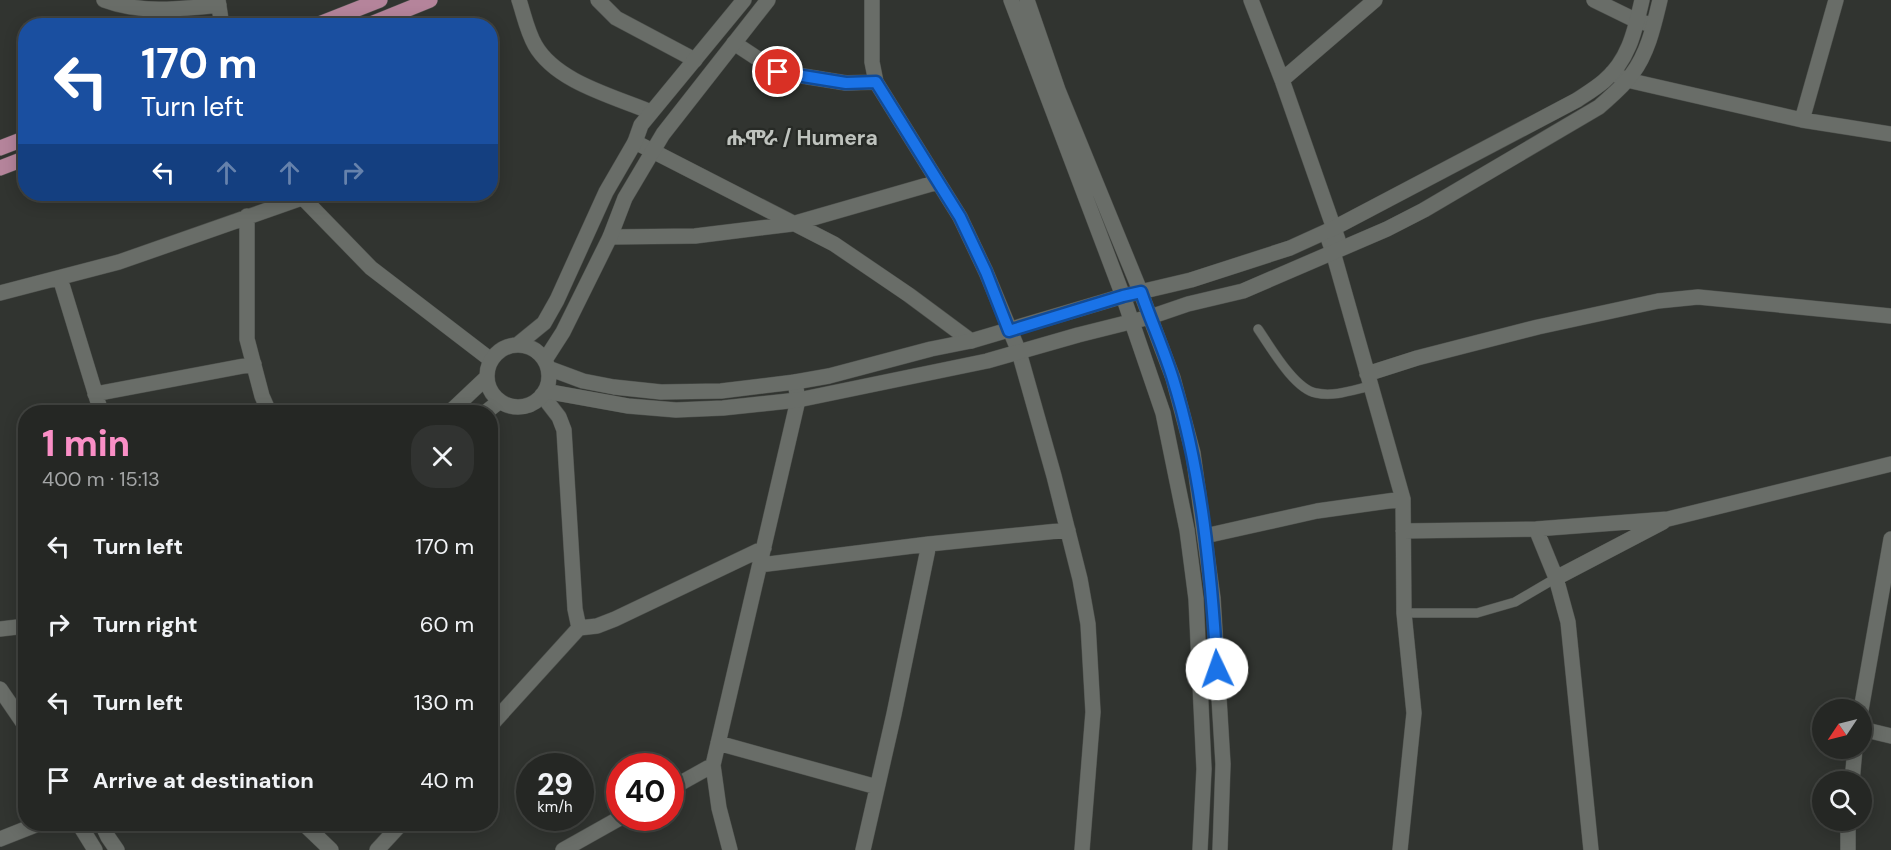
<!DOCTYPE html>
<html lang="en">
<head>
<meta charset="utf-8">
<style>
	body { margin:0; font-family:"DM Sans","Noto Sans Ethiopic",sans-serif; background:#313331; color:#f1f3f6; height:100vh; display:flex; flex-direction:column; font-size:22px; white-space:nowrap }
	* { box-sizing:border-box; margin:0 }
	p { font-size:20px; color:#a3a5a6 }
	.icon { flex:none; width:33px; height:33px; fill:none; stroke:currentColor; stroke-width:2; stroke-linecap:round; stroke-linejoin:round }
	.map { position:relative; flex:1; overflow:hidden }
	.sheet { position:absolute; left:18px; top:405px; width:480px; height:426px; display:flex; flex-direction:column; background:#252724; border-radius:24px; box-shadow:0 3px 15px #0003,0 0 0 2px #424441 }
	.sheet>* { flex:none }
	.banner { position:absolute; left:18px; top:18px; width:480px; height:183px; border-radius:24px; box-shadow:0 3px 15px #0003,0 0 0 2px #424441; background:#1a4fa0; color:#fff; overflow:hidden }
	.needle { width:39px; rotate:235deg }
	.tools { position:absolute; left:1812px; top:699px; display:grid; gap:12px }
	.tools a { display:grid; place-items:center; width:60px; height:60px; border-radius:50%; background:#252724; box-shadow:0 3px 15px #0003,0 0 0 2px #424441; font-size:30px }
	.speed { position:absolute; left:516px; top:753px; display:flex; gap:12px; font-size:30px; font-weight:700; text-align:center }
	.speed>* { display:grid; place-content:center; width:78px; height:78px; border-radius:50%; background:#252724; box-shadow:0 3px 15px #0003,0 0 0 2px #424441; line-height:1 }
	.speed small { font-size:15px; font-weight:400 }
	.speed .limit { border:9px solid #d22; background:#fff; color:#111 }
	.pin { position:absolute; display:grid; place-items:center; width:51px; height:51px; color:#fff; margin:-26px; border:3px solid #fff; border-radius:50%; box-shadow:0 2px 6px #0007 }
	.me { position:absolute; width:66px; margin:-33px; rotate:357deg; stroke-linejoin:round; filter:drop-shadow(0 0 4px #0008) }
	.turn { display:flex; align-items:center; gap:21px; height:126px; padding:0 24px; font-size:27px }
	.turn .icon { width:78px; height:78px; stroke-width:2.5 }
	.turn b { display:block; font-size:42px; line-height:51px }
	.lanes { display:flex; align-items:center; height:57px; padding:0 24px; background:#0003; justify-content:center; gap:30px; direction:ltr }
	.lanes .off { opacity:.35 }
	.round { display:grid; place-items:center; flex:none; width:63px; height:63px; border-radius:24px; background:#313331 }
	.headline { display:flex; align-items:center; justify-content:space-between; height:102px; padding:0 24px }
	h1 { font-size:36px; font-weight:800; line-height:45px; color:#fa8fc6 }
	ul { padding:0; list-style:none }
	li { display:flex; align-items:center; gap:18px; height:78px; padding:0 24px }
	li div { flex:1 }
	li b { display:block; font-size:22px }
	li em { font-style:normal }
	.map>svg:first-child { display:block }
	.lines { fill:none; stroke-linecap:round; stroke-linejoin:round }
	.service-casing { stroke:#4d504c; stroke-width:10 }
	.minor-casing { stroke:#4d504c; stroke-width:16 }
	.tertiary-casing { stroke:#4d504c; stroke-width:16 }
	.primary-casing { stroke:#4d504c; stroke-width:16 }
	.service { stroke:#696d68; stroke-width:9 }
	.minor { stroke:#696d68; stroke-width:15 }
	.tertiary { stroke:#696d68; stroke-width:15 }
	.primary { stroke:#b5849b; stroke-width:15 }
	.route-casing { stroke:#114b97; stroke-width:15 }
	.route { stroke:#1a73e8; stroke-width:10 }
	.labels { text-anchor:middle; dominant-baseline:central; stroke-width:4.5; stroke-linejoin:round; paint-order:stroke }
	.district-label { font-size:21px; font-weight:bold; fill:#bfc3be; stroke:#272a26 }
</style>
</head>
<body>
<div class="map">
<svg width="1891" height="850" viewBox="0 0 1891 850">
	<rect width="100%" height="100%" fill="#313430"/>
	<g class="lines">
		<!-- service casing -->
		<g class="service-casing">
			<path id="service" d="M1258,329C1270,346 1294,389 1316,393C1334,397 1353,390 1371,386
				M1404,613H1477L1515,602L1556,578"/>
		</g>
		<!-- minor casing -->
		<g class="minor-casing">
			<path id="minor" d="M104,0C141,14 181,9 219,5
				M218,0L222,26
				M519,0C524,15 527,31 535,45C556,82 613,96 651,112
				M598,0L616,18L695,60
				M872,0V62L876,82L960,217L986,272L1019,352L1054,476L1080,579L1088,624L1093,712L1082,850
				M1251,0L1282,80L1338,240
				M1594,0L1637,21L1653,25
				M734,43L778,72L846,83L876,82
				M1612,73L1627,80L1802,120L1891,134
				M1282,80L1375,0
				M1802,120L1836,0
				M635,142L834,244L909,295L971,341
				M299,194L371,268L491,360
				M247,216V339L262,396L269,412
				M1326,232L1333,252L1403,499L1404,613L1414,713L1400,850
				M610,237L695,236L792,224L938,182
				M60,278L101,412
				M0,293L119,262L302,198
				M1367,374L1417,358L1538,327L1658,301L1698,297L1891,316
				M95,394L254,364
				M542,395L559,417L564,430L575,609L579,628
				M1536,529L1556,578L1568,622L1591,850
				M1403,531L1536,529L1668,519L1891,464
				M1205,536L1317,511L1403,499
				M760,565L929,544L1068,530
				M1556,578L1663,522
				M0,629L26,626
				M0,689L26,727
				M1861,710L1891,539
				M490,726L579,628L597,626L615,619L764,548
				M1862,729L1891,736
				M718,743L877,787
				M1852,782L1855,748
				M670,789L713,765
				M304,824L331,850
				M0,839L38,824
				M377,850L401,824
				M563,850L620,818
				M730,850L719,808L713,765L798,400L795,382
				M863,850L894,714L929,544
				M1848,850V820"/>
		</g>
		<!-- tertiary casing -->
		<g class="tertiary-casing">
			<path id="tertiary" d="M1011,0L1123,296L1163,413L1187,530L1196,599L1204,769L1200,850
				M1027,0L1058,90L1141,293L1173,378L1193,453L1213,598L1223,764L1220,850
				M517,345L544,323L557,300L606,192L635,142L641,125L744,0
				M487 376a31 31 0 1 1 62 0a31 31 0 1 1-62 0Z
				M545,360L563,332L610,237L625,198L663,134L768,0
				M548,368L583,381L614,387L661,392L721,391L795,382L829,376L931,349L971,341L1123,296L1191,280L1290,248L1334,228L1577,100C1586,94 1596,88 1604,81C1629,60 1635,30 1642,0
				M545,391L628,406L676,410L723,408L798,400L987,361L1078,335L1150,317L1188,304L1243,291L1387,229L1424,210L1599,107C1610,97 1623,87 1632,74C1648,53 1654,25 1660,0
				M450,412L487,377
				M486,412L500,401
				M79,824L95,850
				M102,824L108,837L117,850"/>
		</g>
		<!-- primary casing -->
		<g class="primary-casing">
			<path id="primary" d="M314,26L380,0
				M366,26L430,0
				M0,148L26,138
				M0,168L26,158"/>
		</g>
		<!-- service -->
		<use href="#service" class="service"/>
		<!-- minor -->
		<use href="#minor" class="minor"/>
		<!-- tertiary -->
		<use href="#tertiary" class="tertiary"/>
		<!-- primary -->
		<use href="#primary" class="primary"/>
	</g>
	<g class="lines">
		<!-- route casing -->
		<g class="route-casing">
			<path id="route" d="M778,72L846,83L876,82L960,217L986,272L1009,331L1123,296L1141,292C1151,321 1164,350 1173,379C1202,472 1211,572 1217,669"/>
		</g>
		<!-- route -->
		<use href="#route" class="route"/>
	</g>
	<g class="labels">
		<!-- district labels -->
		<g class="district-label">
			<text x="802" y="138">ሑሞራ / Humera</text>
		</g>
	</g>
</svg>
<div class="tools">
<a><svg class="needle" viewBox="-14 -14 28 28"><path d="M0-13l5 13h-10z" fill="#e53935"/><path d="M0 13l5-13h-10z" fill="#a3a5a6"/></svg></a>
<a><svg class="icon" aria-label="search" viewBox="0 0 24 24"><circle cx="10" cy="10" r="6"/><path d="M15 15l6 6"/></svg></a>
</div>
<div class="speed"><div>29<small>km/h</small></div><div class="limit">40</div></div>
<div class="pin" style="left:778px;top:72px;background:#d93025"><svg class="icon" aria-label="arrive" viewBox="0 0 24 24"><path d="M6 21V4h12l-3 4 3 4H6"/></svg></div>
<svg class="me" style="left:1217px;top:669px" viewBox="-20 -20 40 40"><circle r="19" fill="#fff"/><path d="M0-13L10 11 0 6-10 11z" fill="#1a73e8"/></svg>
<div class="banner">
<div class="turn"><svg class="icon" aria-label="left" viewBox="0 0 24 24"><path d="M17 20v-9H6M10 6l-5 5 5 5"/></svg><div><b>170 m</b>Turn left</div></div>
<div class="lanes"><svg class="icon" aria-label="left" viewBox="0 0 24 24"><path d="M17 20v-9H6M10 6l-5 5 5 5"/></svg><svg class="icon off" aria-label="ahead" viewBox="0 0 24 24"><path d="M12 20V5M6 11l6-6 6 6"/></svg><svg class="icon off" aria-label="ahead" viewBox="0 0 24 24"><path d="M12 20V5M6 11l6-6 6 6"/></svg><svg class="icon off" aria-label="right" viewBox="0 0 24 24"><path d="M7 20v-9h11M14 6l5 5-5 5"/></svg></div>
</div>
<section class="sheet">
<div class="headline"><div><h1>1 min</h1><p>400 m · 15:13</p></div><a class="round"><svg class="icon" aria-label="close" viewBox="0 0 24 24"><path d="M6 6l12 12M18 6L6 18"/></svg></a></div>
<ul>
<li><svg class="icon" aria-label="left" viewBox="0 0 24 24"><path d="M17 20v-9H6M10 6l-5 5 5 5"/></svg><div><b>Turn left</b></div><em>170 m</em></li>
<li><svg class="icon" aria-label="right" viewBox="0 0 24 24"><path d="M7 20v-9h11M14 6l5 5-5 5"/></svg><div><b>Turn right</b></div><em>60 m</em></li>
<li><svg class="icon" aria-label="left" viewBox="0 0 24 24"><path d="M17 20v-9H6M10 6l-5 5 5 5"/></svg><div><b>Turn left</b></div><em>130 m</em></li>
<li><svg class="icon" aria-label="arrive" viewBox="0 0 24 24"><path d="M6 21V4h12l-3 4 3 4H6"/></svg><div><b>Arrive at destination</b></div><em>40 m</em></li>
</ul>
</section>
</div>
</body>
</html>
